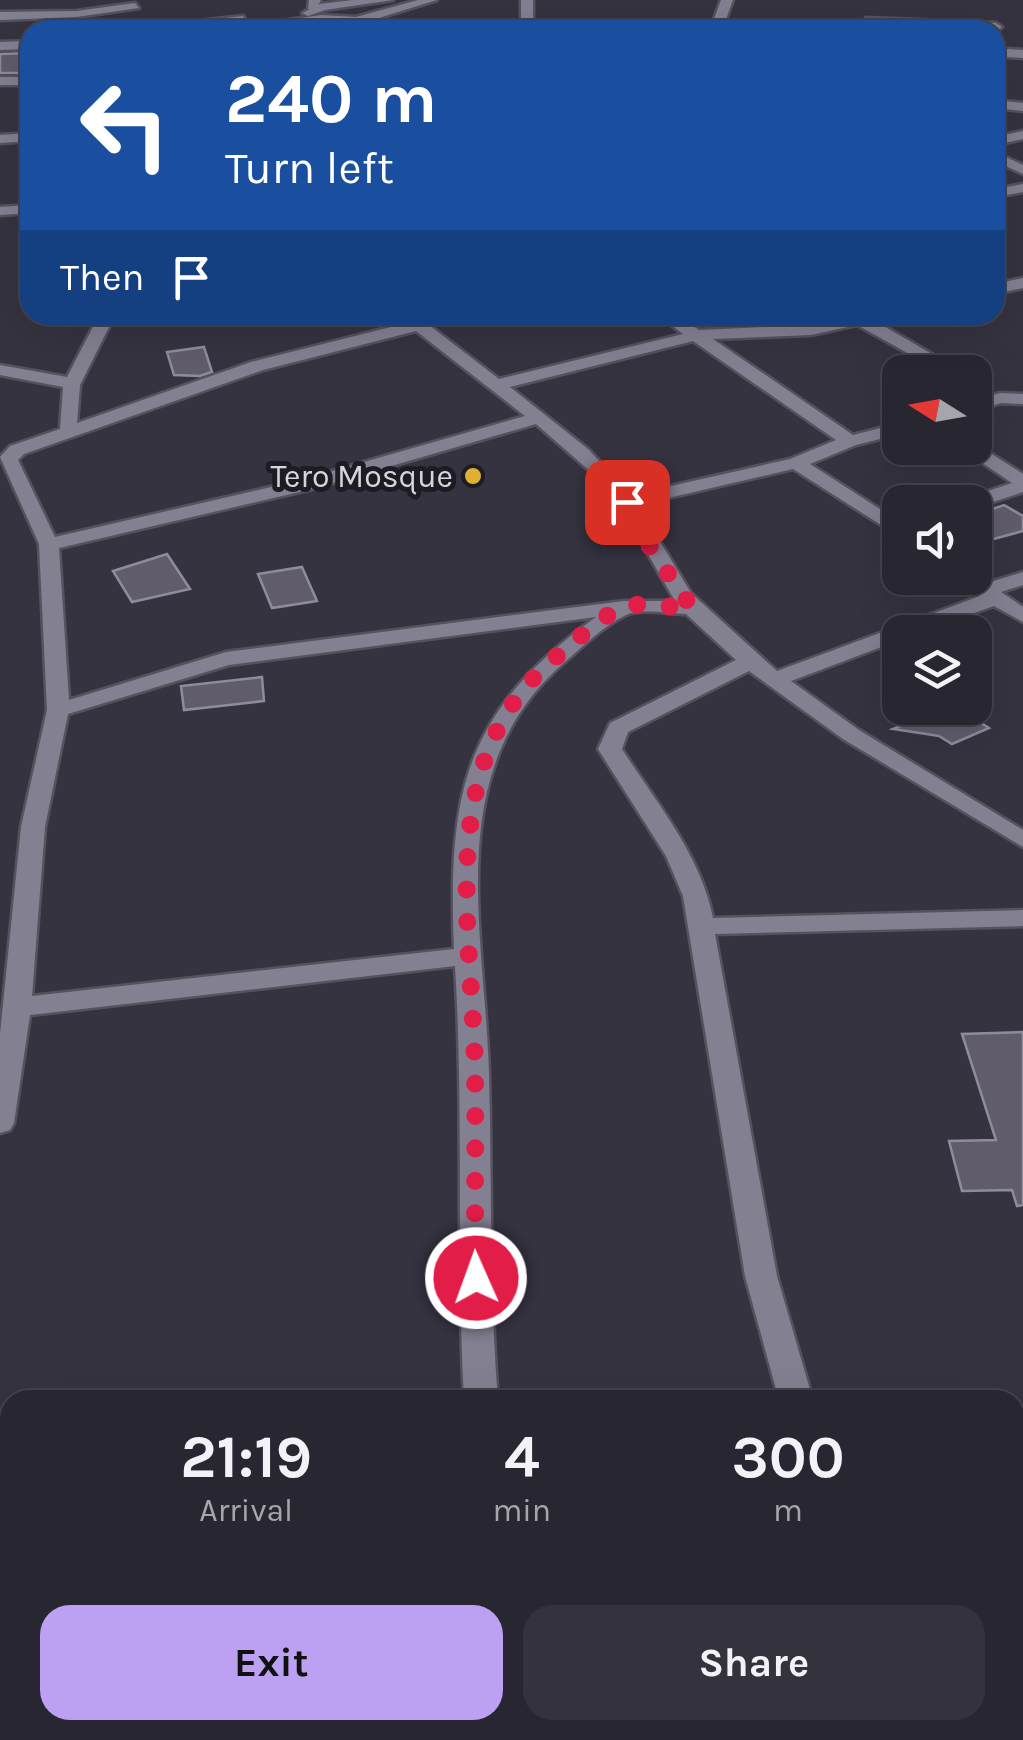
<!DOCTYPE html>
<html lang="en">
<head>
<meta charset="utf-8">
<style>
	body { margin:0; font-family:Karla,sans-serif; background:#34323d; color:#f1f3f6; height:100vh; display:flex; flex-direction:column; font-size:38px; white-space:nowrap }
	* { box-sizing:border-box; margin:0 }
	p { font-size:32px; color:#a5a5ab }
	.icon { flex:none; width:55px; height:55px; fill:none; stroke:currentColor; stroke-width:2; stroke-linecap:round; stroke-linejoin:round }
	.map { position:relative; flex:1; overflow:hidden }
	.side { position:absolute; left:0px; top:1390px; width:1025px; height:350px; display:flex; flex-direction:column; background:#282631; border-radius:30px 30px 0 0; box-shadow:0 10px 40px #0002,0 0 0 2px #44434d }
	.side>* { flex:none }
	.guide { position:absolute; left:20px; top:20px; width:985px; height:305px; border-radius:30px; box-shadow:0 10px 40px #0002,0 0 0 2px #44434d; background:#1a4fa0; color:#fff; overflow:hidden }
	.needle { width:65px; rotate:281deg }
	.tools { position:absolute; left:882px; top:355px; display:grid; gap:20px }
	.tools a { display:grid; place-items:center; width:110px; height:110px; border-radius:20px; background:#282631; box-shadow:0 10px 40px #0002,0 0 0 2px #44434d; font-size:50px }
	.pin { position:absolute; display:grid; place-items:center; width:85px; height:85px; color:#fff; margin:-42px; border-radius:20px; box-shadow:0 5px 15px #0006 }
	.me { position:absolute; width:110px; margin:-55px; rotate:358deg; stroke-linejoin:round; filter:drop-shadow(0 0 8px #0008) }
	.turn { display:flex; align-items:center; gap:35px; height:210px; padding:0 40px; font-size:45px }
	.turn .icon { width:130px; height:130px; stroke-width:2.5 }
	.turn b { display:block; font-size:70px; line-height:85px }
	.then { display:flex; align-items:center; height:95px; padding:0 40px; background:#0003; gap:20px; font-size:38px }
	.eta { display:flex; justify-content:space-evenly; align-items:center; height:170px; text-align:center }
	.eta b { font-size:60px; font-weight:700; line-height:70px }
	.action { display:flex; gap:20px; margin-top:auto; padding:20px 40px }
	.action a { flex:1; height:115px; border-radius:30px; background:#bca0f2; color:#111; font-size:40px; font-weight:700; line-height:115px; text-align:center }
	.action a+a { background:#34323d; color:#f1f3f6 }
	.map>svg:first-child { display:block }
	.building { fill:#605c6c; stroke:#8f8b9c; stroke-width:2.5 }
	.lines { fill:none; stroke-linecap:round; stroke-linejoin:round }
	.minor-casing { stroke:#55525e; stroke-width:5 }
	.secondary-casing { stroke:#55525e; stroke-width:5 }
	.minor { fill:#838091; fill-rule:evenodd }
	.secondary { fill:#838091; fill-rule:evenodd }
	.route { stroke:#e11d48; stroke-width:18; stroke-dasharray:0 32.4 }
	.poi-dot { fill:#e0b034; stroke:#1d1c22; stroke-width:4 }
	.labels { text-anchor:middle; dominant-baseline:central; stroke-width:10; stroke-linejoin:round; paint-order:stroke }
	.far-poi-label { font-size:32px; fill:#d6d4dd; stroke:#1d1c22; text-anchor:end }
</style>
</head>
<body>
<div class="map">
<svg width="1023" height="1740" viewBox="0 0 1023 1740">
	<rect width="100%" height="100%" fill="#363341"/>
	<!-- building -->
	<path class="building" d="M30,53V73H0V54Z
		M204,347L212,372L200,376L174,375L167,352Z
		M1004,505L1023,516V531L975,544V515Z
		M167,554L190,589L132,602L113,571Z
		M302,567L317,601L272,608L258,574Z
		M262,677L264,701L184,710L181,686Z
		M944,708H957L989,728L952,744L939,736L893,729Z
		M1023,1032V1205L1017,1206L1012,1190L962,1191L949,1141L996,1140L962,1034Z"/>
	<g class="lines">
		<!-- minor casing -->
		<g class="minor-casing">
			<path id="minor" d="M309,0H321L316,9H308Z
				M521,0H533V30H521Z
				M721,0H733L722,30H710Z
				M135,3L139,8L76,17L0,20V12L76,11Z
				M369,15L379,17L364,30H351Z
				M332,17L336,19L343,30H331L326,21Z
				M866,18L996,23L1002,27L996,31L862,25Z
				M995,48L1023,50V58L995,56Z
				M0,77H30V85H0Z
				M995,100L1023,103V111L995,108Z
				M1023,131V139L995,145V137Z
				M30,133V141L0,143V135Z
				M995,152L1023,165V174L995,161Z
				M1023,184V192L995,197V189Z
				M30,205V213L0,215V207Z
				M1023,278V288L995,294V284Z
				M99,315H115L80,385L77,423L251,362L407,323L398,315H416L499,379L683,334L658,315H677L699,330L811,325L858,315H889L875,321L963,372H942L857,325L811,335L713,339L853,435L900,423V434L856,445L810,464L900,522V537L793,469L638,505L691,593L777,671L980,596L957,578H975V574L987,583L1023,572V585L1001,592L1023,607V622L994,606L920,632H900V640L791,681L859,730L1023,830V847L843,739L749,671L628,732L622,749C655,801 701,855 713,918L1023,910V926L715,934L777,1276L813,1400H779L745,1276L683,896L666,856L598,749L610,723L736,660L686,614C670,614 641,608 626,615C605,625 583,646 566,661C440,768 485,929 489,1074C492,1183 489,1291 498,1400H464C456,1255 464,1111 455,966L30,1015L14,1123L10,1130L0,1133V1034L21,827L47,710L39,544L0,457L10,446L60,429L63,387L0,375V365L67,377ZM416,331L525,416L301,480L55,537L18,460L24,454L263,370ZM693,341L836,440L790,459L631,495L588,449L510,387ZM536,424L591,472L619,504L675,601H624L226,652L69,700L59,548L312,489ZM596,617C463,712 448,792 454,949L32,996L45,827L68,714L229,665Z
				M1000,393L1023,394V404L1001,403L975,411V400Z
				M976,444L1023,474V492L975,508V502H965L967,498L1012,483L960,448H975Z
				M10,1582V1615L0,1618V1585Z
				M430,1730H479L475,1740H426Z
				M615,1730H656L660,1740H619Z
				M921,1730H962L966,1740H925Z"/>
		</g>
		<!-- secondary casing -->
		<g class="secondary-casing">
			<path id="secondary" d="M353,0H393L325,10L308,16L302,13L320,4Z
				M418,0H437L356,25L321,23L223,30L321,15L356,17Z
				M243,16L247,22L148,30L154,26Z
				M30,41V49L0,50V42Z"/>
		</g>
		<!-- minor -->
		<use href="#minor" class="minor"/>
		<!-- secondary -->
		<use href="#secondary" class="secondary"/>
	</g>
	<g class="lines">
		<!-- route -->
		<path class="route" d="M476,1278C474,1210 476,1141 475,1073C473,930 431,760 556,657C571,644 605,614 623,607C641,601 673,608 692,608L651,549L627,502"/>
	</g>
	<!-- markers -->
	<circle class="poi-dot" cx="473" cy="476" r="10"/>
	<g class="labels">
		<!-- far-poi labels -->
		<g class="far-poi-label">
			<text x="453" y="476">Tero Mosque</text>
		</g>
	</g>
</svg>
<div class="tools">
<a><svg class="needle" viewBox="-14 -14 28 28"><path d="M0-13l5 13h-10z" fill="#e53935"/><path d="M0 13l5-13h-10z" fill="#a5a5ab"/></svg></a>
<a><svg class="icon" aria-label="sound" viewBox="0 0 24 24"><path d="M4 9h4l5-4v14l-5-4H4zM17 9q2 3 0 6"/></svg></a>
<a><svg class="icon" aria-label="layers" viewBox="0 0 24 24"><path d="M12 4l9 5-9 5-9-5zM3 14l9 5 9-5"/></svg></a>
</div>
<div class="pin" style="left:627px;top:502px;background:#d93025"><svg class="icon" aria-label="arrive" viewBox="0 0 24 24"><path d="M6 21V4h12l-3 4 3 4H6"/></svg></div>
<svg class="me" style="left:476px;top:1278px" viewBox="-20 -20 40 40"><circle r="17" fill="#e11d48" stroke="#fff" stroke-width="3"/><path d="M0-11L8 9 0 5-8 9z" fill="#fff"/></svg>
<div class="guide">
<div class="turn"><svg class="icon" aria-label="left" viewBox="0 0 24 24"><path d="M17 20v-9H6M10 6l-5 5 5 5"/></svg><div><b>240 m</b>Turn left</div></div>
<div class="then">Then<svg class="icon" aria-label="arrive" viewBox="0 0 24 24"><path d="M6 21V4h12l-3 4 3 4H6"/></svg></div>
</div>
<section class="side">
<div class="eta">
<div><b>21:19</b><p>Arrival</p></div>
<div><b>4</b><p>min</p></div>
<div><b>300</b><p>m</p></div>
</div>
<div class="action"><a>Exit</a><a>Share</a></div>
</section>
</div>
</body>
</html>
